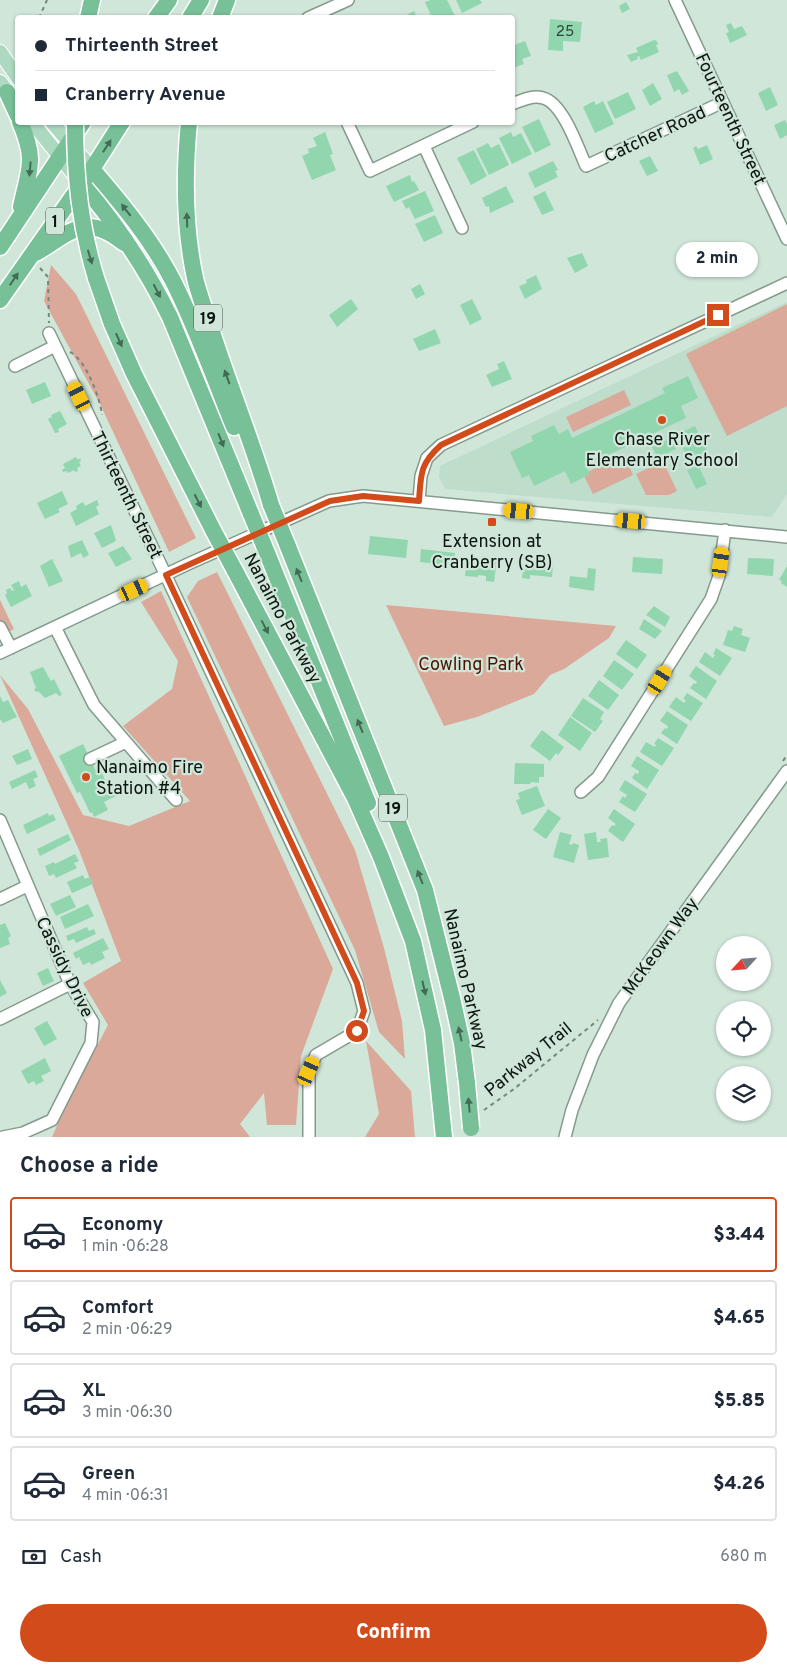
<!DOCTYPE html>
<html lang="en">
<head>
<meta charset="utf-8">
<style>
  :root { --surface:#fff; --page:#f2f2f3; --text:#1f2937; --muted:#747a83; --line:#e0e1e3; --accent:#d24b1a }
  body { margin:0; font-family:Overpass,sans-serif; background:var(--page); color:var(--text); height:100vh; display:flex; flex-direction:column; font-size:19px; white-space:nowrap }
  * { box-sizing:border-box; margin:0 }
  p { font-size:16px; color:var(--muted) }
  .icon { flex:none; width:28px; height:28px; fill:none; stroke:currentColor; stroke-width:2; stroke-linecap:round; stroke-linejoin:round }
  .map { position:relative; height:1137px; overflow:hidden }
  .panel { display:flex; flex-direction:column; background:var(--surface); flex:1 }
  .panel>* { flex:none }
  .banner { position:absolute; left:15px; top:15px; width:500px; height:110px; border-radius:5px; box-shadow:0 1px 4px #0004; display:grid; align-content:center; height:110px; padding:0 20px; background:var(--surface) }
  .needle { width:32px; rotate:244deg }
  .buttons { position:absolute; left:716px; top:936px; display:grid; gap:10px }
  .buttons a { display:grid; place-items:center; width:55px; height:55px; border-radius:50%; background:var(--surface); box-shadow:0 1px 4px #0004; font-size:25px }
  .end { position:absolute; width:22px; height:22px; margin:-11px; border:6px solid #d24b1a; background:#fff; box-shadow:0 0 0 2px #fff }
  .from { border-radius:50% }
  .bubble { position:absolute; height:35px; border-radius:18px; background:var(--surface); box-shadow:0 1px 4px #0004; font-size:16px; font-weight:800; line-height:35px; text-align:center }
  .car { position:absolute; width:15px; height:30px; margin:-15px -8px; border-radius:6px; box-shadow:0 0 4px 1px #0007; background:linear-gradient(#f5c518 24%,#345 0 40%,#f5c518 0 76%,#345 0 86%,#f5c518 0) }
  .banner b { display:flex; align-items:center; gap:18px; height:48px; font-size:19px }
  .banner b+b { border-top:1px solid var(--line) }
  .banner i { width:12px; height:12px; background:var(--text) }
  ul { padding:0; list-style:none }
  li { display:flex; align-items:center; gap:15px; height:75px; margin:0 10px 8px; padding:0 10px; border:2px solid var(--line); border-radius:5px }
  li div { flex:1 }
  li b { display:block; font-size:19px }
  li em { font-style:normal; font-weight:800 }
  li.selected { border-color:var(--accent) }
  li>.icon { width:45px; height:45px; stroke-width:1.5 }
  h2 { padding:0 20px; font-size:22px; line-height:60px }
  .pay { display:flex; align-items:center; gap:12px; height:55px; padding:0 20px; font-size:19px }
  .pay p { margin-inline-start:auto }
  .button { display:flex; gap:10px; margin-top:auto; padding:10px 20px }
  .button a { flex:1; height:58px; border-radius:30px; background:var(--accent); color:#fff; font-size:20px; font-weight:800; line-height:58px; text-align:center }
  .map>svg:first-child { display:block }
  .built { fill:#beddcb }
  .green { fill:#daa99a }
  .building { fill:#92d6b0 }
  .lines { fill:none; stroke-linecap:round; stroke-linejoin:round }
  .minor-casing { stroke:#849a8d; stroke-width:14 }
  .major-casing { stroke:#fff; stroke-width:16 }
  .highway-casing { stroke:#fff; stroke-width:19 }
  .path { stroke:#76877d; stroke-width:2; stroke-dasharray:4 4; stroke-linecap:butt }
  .minor { stroke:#fff; stroke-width:11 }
  .major { stroke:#add9c1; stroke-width:14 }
  .highway { stroke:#77c098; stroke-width:16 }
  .highway-bridge-casing { stroke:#fff; stroke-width:19; stroke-linecap:butt }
  .highway-bridge { stroke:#77c098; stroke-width:16 }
  .oneway { fill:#426a54 }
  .route { stroke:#d24b1a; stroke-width:6 }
  .poi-dot { fill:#d24b1a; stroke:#cfe6d8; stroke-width:2 }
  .labels { text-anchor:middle; stroke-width:4.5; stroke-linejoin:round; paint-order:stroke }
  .number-label { font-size:15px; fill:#2e4538 }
  .shield { fill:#cfe6d8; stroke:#47544c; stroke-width:1 }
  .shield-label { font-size:16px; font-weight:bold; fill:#0d1510 }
  .street-label { font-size:18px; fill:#0d1510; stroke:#cfe6d8 }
  .poi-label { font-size:18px; fill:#0d1510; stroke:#cfe6d8 }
  .park-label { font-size:18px; fill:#4d1100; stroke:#cfe6d8 }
</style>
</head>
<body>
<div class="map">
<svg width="787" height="1137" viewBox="0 0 787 1137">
  <rect width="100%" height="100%" fill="#cfe6d8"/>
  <path class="built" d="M787 302V494L772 517 445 489 439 477 440 466Z"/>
  <path class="green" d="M51 265 76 294 196 538 169 552 101 406 44 301Z
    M787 304V406L727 436 686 354Z
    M624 390 631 405 573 432 566 417Z
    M624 455 633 475 593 494 583 474Z
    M663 461 677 491 669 495H646L636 474Z
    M217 572 355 850 384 948 402 1021 405 1059 379 1032 355 950 187 597 198 581Z
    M161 591 333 969 301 1056 296 1125H267L264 1093 240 1124 250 1137H52L68 1101 108 1025 83 983 121 961 79 850 0 675 28 709 83 815 129 826 190 801 123 726 172 689 178 661 141 602Z
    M0 600 14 629 0 636Z
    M386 605 616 626 609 638 564 669 550 675 534 694 477 717 444 726Z
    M366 1041 411 1091 415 1137H365L379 1114Z"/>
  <path class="building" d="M431 0H447L456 18H432L425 2Z
    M456 0H480L482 3 462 13Z
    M626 2 630 9 622 13 619 6Z
    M414 11 417 18H401Z
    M550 19 582 22 580 42 563 41V51L548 50Z
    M731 23 734 29 742 26 747 35 730 43 726 33 729 32 726 25Z
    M654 40 657 41 658 45H656L659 52 641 60 639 56 637 57 638 59 631 62 627 55 638 52 636 48Z
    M525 41 531 56 522 59 524 64 513 68 512 46Z
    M677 71 689 91 682 95 679 89 674 92 667 75Z
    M653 83 662 99 650 106 642 90Z
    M770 87 778 105 766 111 758 93Z
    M628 92 636 109 615 119 607 102Z
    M594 101 596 105 603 101 614 124 595 133 583 107Z
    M539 119 551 145 535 153 522 127Z
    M785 120 787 124V135L780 139 774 125Z
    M325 132 333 154 330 155 336 170 312 180 302 156 309 153 308 149 317 146 313 138Z
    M511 132 513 137 521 133 532 154 512 164 499 138Z
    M488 143 491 148 499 144 509 165 489 175 476 149Z
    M707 145 713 159 700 165 693 148 696 146 698 149Z
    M474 150 487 176 471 185 457 158Z
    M650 156 658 171 647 176 639 161Z
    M553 161 558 170 555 171 558 177 535 188 528 173Z
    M410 175 412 182 414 181 419 190 394 202 386 186Z
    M506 186 514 202 490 213 489 206 486 207 482 198Z
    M425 191 434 211 415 219 409 207 406 209 402 201Z
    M545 191 554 210 542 215 533 197Z
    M435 215 443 233 424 242 415 224Z
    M582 253 588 266 575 273 567 258Z
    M536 275 542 289 525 299 519 286 527 283 526 280Z
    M420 284 425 294 416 299 411 289Z
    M351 299 358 309 337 327 329 315Z
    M472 299 482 319 470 325 460 305Z
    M435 329 441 343 419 351 413 339Z
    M504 361 512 379 492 387 486 375 499 369 497 364Z
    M688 376 698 398 681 406 686 418 598 460 596 456 584 462 590 474 571 484 565 471 534 486 529 475 522 478 510 452 533 441 531 436 554 425 559 434 568 429 572 438 665 393 662 388Z
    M45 382 51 396 32 404 26 390Z
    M60 411 67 424 58 429 59 432 55 433 48 419 52 417 51 415Z
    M695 426 700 437 682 446 677 434Z
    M671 438 676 449 658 458 652 447Z
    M702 439 707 451 689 460 683 448Z
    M76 457 78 460 80 458 81 461 79 462 81 466 77 468 78 471 75 472 74 470 68 473 67 471 63 472 62 470 65 468 63 464Z
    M698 465 707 484 696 489 687 470Z
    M62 491 68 504 58 509 60 512 45 519 37 503Z
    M97 500 99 505 96 507 99 514 76 526 70 513 77 509 76 506 83 502 85 506Z
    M111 525 116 541 102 548 94 533Z
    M370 536 408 540 406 558 368 554Z
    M82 540 89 555 83 558 81 553 71 558 68 546Z
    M123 546 132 559 116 567 108 553Z
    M421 549 455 553 454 566 420 562Z
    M633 557 663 559 662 574 632 572Z
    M467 558 497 559 494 582 486 581V576L478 575V577L465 576Z
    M748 558 774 559 773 576 747 574Z
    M52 559 63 581 49 587 40 566Z
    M524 563 553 566 552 577 530 575V579L522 578Z
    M787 566V587L781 583 782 581 779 580Z
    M588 568 596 569 594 591 569 587 570 576 587 578Z
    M19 581 21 587 26 584 32 596 11 607 5 595 7 593 6 590 10 588 12 591 14 590 11 585Z
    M654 606 670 617 665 627 646 615Z
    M644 619 662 631 655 639 639 629Z
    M734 626 743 629 741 635 750 638 745 652 723 645 728 630 732 631Z
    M626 640 647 655 637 669 616 654Z
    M716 648 732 658 720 676 699 662 705 652 713 658 715 655 713 654Z
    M614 660 634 674 622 690 603 676Z
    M696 666 717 681 706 699 690 688 694 683 696 684 697 682 689 676Z
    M43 667 51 681 54 679 62 695 59 696 56 693 45 698 38 691 36 692 34 689 36 688 30 672Z
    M599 680 619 695 608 710 588 696Z
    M687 693 703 703 691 721 669 707 676 697 684 703 686 700 683 699Z
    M0 696 3 702 8 700 17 717 3 723 0 719Z
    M583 698 604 712 600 719 603 721 595 732 571 716Z
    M667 711 688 725 677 744 661 733 665 728 667 729 668 726 660 721Z
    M570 717 592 733 580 751 558 735Z
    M542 730 564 747 558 755 556 753 550 761 530 746Z
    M658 738 674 748 662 766 640 752 646 742 655 747 656 745 654 744Z
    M83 744 96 771 100 769 108 786 115 783 120 794 104 802 108 810 94 817 92 812 90 813 80 792 77 793 59 756Z
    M28 749 32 759 17 765 12 756Z
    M637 756 659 770 647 789 632 778 635 773 638 774 639 771 631 766Z
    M515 763 544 764V777H539V783L531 782 530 784H514Z
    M35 770 38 777 33 779 36 786 29 789 26 782 12 789 9 782Z
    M625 780 647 794 635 812 619 802 623 796 625 798 627 795 619 790Z
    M537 786 545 806 522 815 516 800 520 799 518 793Z
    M548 809 561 818 546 839 533 830Z
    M614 809 635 824 623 842 608 831 612 825 614 826 616 824 608 818Z
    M48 813 49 816 53 814 56 820 27 834 23 825Z
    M560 832 572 835 569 844 572 845 573 843 579 845 574 863 553 857Z
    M596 832 597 842H601L600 839 607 838 609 857 588 860 584 834Z
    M68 834 71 840 40 856 37 849Z
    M75 854 79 861 74 863 77 868 56 878 54 874 49 876 45 866 54 862 55 864Z
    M83 875 85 879 90 877 93 884 72 893 67 882Z
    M70 895 76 907 56 916 50 904Z
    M88 904 94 916 65 929 60 917Z
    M5 923 11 936 8 938 10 944 0 948V925Z
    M87 927 89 931 94 929 96 934 76 943 74 939 68 941 66 936Z
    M103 938 109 949 102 952 105 958 91 965 90 962 83 965 79 957 76 959 73 953Z
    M48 968 54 981 43 986 37 973Z
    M0 980 7 993 0 997Z
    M47 1021 57 1039 44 1046 34 1028Z
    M45 1058 51 1071 41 1076 44 1081 36 1085 34 1081 28 1084 21 1071Z"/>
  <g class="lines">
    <g class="minor-casing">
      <path id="minor" d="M675 0 787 239
        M308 18 348 0
        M512 104C522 100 533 95 543 98 563 103 578 148 586 166L723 102
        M347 122 370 171 473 122
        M424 146 462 228
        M49 333 160 563 357 983 364 1011 357 1031 316 1055 309 1071V1137
        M15 366 55 346
        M419 501 421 476 427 458 441 445 787 283
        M0 627 11 648
        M55 627 94 705 176 800
        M0 653 188 564 329 501 363 496 787 537
        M90 759 126 742
        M581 792 598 777 711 599 719 576 725 530
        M0 820 70 984 93 1022 91 1043 52 1120 23 1133 3 1137
        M0 899 27 886
        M0 1019 70 984
        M565 1137 572 1110 593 1055 619 1003 787 771"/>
    </g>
    <g class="major-casing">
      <path id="major" d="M0 52 18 78
        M0 82 14 101
        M32 122 80 182
        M52 122 92 169"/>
    </g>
    <g class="highway-casing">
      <path id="highway" d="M88 18 92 0
        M156 18 169 0
        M190 18 201 0
        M220 18 227 0
        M7 92 18 116
        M20 122C37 161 29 169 21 207
        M189 122C184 174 184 227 195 278 199 295 206 312 211 329 230 388 254 446 271 505
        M92 169C122 204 152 240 173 281 197 328 214 378 234 427
        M82 184C117 225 146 268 170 317L251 514
        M0 247 83 122
        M36 253C71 232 85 212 124 243
        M96 278 112 324 134 374 214 532
        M0 300 92 169 122 122
        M287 544 425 890 452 998 462 1043 467 1083
        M267 553 368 803
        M234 569 355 798 381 857 413 941 433 1030 444 1137"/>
    </g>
    <path class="path" d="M39 18 47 0
      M40 268 48 277 49 323
      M70 352C86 360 100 398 102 415
      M783 761 787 755
      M484 1110 514 1089 598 1020"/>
    <use href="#minor" class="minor"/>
    <use href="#major" class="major"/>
    <use href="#highway" class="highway"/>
    <g class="highway-bridge-casing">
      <path id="highway-bridge" d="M75 122C75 177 80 225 96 278
        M271 505 287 544
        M251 514 267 553
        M214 532 234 569
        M467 1083 471 1128"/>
    </g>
    <use href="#highway-bridge" class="highway-bridge"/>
  </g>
  <defs><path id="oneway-solid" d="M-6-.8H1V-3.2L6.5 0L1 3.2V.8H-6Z" transform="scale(1.25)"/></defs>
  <g class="oneway">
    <use href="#oneway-solid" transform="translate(107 146) rotate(-57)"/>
    <use href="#oneway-solid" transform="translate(30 169) rotate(95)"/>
    <use href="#oneway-solid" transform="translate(126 210) rotate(-128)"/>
    <use href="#oneway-solid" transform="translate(187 220) rotate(-92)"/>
    <use href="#oneway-solid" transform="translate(90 257) rotate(73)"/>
    <use href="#oneway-solid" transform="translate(14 279) rotate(-56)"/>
    <use href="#oneway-solid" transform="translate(157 291) rotate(63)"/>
    <use href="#oneway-solid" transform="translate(119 340) rotate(66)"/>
    <use href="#oneway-solid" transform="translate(227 377) rotate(-110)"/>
    <use href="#oneway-solid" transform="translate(221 440) rotate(68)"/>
    <use href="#oneway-solid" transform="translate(198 501) rotate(63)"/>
    <use href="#oneway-solid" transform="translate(299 575) rotate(-112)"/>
    <use href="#oneway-solid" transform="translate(265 627) rotate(62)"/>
    <use href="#oneway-solid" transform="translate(360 726) rotate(-112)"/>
    <use href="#oneway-solid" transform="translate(420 877) rotate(-111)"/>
    <use href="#oneway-solid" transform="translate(424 988) rotate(77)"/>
    <use href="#oneway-solid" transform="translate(460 1034) rotate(-102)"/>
    <use href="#oneway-solid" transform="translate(469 1105) rotate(-95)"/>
  </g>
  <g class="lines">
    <path class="route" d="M357 1031 364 1011 357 983 166 575 330 501 363 496 419 501C421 473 420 464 441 445L718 315"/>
  </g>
  <g class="poi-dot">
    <circle cx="662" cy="420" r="5"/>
    <rect x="487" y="517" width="10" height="10" rx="2.5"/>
    <circle cx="86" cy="777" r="5"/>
  </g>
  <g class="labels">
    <g class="number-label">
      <text x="565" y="36">25</text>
    </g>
    <g class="shield">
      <rect x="46" y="207.5" width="18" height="27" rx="4"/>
      <rect x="194" y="304.5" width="28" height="27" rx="4"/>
      <rect x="379" y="794.5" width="28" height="27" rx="4"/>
    </g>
    <g class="shield-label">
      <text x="55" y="227">1</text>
      <text x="208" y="324">19</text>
      <text x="393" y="814">19</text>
    </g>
    <g class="street-label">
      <text transform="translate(731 119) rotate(65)" y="6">Fourteenth Street</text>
      <text transform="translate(655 134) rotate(-25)" y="6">Catcher Road</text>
      <text transform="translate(127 495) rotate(64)" y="6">Thirteenth Street</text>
      <text transform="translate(283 618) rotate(62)" y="6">Nanaimo Parkway</text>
      <text transform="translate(660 946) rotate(-54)" y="6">McKeown Way</text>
      <text transform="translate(65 967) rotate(64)" y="6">Cassidy Drive</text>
      <text transform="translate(466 979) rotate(77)" y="6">Nanaimo Parkway</text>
      <text transform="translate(528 1059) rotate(-39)" y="6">Parkway Trail</text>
    </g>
    <g class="poi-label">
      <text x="662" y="445">Chase River<tspan x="662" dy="21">Elementary School</tspan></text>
      <text x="492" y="547">Extension at<tspan x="492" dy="21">Cranberry (SB)</tspan></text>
      <text x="96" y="773" text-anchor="start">Nanaimo Fire<tspan x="96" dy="21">Station #4</tspan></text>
    </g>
    <g class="park-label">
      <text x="471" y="670">Cowling Park</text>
    </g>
  </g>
</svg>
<div class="buttons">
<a><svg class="needle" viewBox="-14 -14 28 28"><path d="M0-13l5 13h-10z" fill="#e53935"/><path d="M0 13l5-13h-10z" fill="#747a83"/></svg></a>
<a><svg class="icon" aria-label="locate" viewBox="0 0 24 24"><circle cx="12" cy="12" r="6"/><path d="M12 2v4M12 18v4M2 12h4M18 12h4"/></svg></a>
<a><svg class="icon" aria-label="layers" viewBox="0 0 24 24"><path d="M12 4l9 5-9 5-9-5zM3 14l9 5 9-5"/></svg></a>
</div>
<i class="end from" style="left:357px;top:1031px"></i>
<i class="end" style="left:718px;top:315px"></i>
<div class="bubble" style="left:676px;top:242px;width:82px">2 min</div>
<i class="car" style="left:79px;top:396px;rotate:334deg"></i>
<i class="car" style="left:519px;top:511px;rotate:275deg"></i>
<i class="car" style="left:631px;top:521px;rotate:275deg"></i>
<i class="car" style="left:721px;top:562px;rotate:8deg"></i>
<i class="car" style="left:134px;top:590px;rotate:65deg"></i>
<i class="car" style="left:660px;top:680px;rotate:32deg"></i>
<i class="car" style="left:309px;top:1071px;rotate:24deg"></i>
<div class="banner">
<b><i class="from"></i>Thirteenth Street</b>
<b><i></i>Cranberry Avenue</b>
</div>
</div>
<section class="panel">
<h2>Choose a ride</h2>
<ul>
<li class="selected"><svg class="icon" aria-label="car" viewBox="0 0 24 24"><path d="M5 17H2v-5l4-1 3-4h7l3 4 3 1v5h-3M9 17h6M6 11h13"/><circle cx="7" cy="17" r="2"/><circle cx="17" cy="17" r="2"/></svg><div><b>Economy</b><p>1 min · 06:28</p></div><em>$3.44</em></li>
<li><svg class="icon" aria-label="car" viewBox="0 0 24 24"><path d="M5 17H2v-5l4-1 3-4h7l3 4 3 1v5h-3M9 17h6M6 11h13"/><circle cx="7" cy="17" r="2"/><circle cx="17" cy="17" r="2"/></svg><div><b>Comfort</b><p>2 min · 06:29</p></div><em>$4.65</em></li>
<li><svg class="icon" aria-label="car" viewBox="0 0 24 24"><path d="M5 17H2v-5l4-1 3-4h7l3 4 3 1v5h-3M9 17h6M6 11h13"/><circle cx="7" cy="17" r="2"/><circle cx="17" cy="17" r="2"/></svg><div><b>XL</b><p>3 min · 06:30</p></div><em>$5.85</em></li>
<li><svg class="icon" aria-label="car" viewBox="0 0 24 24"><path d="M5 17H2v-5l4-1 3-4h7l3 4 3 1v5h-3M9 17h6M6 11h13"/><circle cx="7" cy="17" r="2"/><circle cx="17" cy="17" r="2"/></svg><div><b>Green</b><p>4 min · 06:31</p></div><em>$4.26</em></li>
</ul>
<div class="pay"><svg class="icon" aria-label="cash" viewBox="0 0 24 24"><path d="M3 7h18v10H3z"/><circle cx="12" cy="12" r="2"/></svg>Cash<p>680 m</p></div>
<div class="button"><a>Confirm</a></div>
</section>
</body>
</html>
